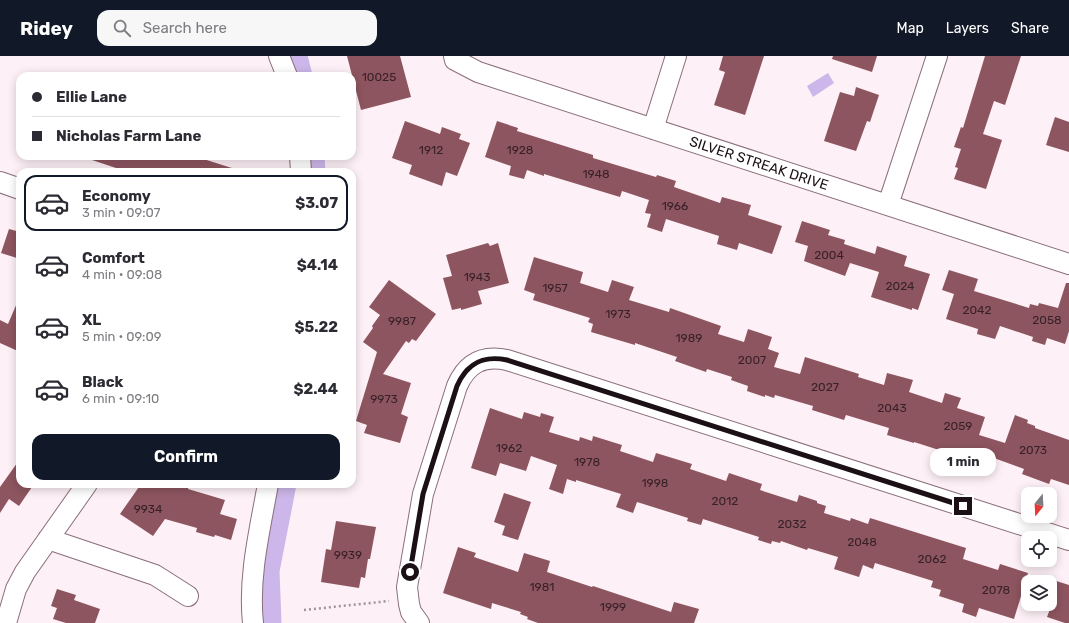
<!DOCTYPE html>
<html lang="en">
<head>
<meta charset="utf-8">
<style>
  :root { --surface:#fff; --page:#f7f7f7; --text:#2b2b33; --muted:#7c7c81; --line:#e1e1e2; --accent:#111827 }
  body { margin:0; font-family:Rubik,sans-serif; background:var(--page); color:var(--text); height:100vh; display:flex; flex-direction:column; font-size:15px; white-space:nowrap }
  * { box-sizing:border-box; margin:0 }
  p { font-size:13px; color:var(--muted) }
  .icon { flex:none; width:22px; height:22px; fill:none; stroke:currentColor; stroke-width:2; stroke-linecap:round; stroke-linejoin:round }
  .map { position:relative; flex:1; overflow:hidden }
  .side { position:absolute; left:16px; top:112px; width:340px; height:320px; display:flex; flex-direction:column; background:var(--surface); border-radius:12px; box-shadow:0 2px 10px #0003 }
  .side>* { flex:none }
  .top-card { position:absolute; left:16px; top:16px; width:340px; height:88px; border-radius:12px; box-shadow:0 2px 10px #0003; display:grid; align-content:center; height:88px; padding:0 16px; background:var(--surface) }
  .needle { width:26px; rotate:198deg }
  .controls { position:absolute; left:1021px; top:431px; display:grid; gap:8px }
  .controls a { display:grid; place-items:center; width:36px; height:36px; border-radius:8px; background:var(--surface); box-shadow:0 2px 10px #0003; font-size:20px }
  .end { position:absolute; width:18px; height:18px; margin:-9px; border:5px solid #1b1015; background:#fff; box-shadow:0 0 0 2px #fff }
  .from { border-radius:50% }
  .bubble { position:absolute; height:28px; border-radius:12px; background:var(--surface); box-shadow:0 2px 10px #0003; font-size:13px; font-weight:700; line-height:28px; text-align:center }
  .top-card b { display:flex; align-items:center; gap:14px; height:38px; font-size:15px }
  .top-card b+b { border-top:1px solid var(--line) }
  .top-card i { width:10px; height:10px; background:var(--text) }
  ul { padding:7px 0 0; list-style:none }
  li { display:flex; align-items:center; gap:12px; height:56px; margin:0 8px 6px; padding:0 8px; border:2px solid transparent; border-radius:12px }
  li div { flex:1 }
  li b { display:block; font-size:15px }
  li em { font-style:normal; font-weight:700 }
  li.on { border-color:var(--accent) }
  li>.icon { width:36px; height:36px; stroke-width:1.5 }
  .action { display:flex; gap:8px; margin-top:auto; padding:8px 16px }
  .action a { flex:1; height:46px; border-radius:12px; background:var(--accent); color:#fff; font-size:16px; font-weight:700; line-height:46px; text-align:center }
  header { display:flex; align-items:center; gap:24px; box-sizing:border-box; height:56px; padding:0 20px; background:var(--accent); color:#fff }
  header strong { font-size:19px }
  nav { display:flex; gap:22px; margin-inline-start:auto; font-size:14px }
  .search { width:280px; height:36px; background:var(--page); display:flex; align-items:center; gap:10px; box-sizing:border-box; padding:0 14px; border-radius:12px; color:var(--muted); font-size:15px }
  .map>svg:first-child { display:block }
  .water { fill:#cdb6e9 }
  .lines { fill:none; stroke-linecap:round; stroke-linejoin:round }
  .canal { stroke:#cdb6e9; stroke-width:19 }
  .building { fill:#8d555f }
  .minor-casing { stroke:#8a6e7c; stroke-width:22 }
  .path { stroke:#9f9399; stroke-width:2.5; stroke-dasharray:2 3; stroke-linecap:butt }
  .minor { stroke:#fff; stroke-width:20 }
  .route { stroke:#1b1015; stroke-width:5 }
  .labels { text-anchor:middle; stroke-width:3; stroke-linejoin:round; paint-order:stroke }
  .number-label { font-size:12px; fill:#382128 }
  .street-label { font-size:14px; fill:#1b1015; stroke:#fff }
</style>
</head>
<body>
<header>
<strong>Ridey</strong>
<div class="search"><svg class="icon" aria-label="search" viewBox="0 0 24 24"><circle cx="10" cy="10" r="6"/><path d="M15 15l6 6"/></svg>Search here</div>
<nav><a>Map</a><a>Layers</a><a>Share</a></nav>
</header>
<div class="map">
<svg width="1069" height="567" viewBox="0 0 1069 567">
  <rect width="100%" height="100%" fill="#fdf0f6"/>
  <path class="water" d="M828 17 834 27 813 41 807 30Z"/>
  <g class="lines">
    <path class="canal" d="M298 0 303 20
      M315 100 316 116
      M272 567 270 515 287 428"/>
  </g>
  <path class="building" d="M347 0H400L411 41 361 54Z
    M723 0H764L745 59 714 49 725 16 719 14Z
    M833 0H877L872 16 832 3Z
    M985 0H1021L1005 49 994 45 983 78 1002 84 986 133 954 123 958 112 955 111 961 93 954 91 961 71 963 72Z
    M856 31 879 39 870 66 867 65 856 95 824 85 840 36 854 40Z
    M1055 61 1069 66V96L1046 89Z
    M405 65 440 78 442 71 461 78 459 83 470 87 457 120 446 116 442 130 409 118 412 109 392 102Z
    M497 65 518 72 517 75 593 99V102L656 121 657 119 676 125 674 131 720 147 722 141 751 149 748 159 782 170 772 198 739 187 737 194 717 188 719 180 666 163 662 176 647 171 651 158 645 157 649 144 622 135 620 141 544 118V120L527 114 524 123 509 119 511 110 485 101Z
    M87 100H194L235 113V116H115L116 112 86 102Z
    M802 165 830 174 828 179 845 184 844 188 875 198 877 190 907 200 904 210 930 218 918 254 912 252V254L871 241 879 216 850 207 845 220 804 205 808 190 795 186Z
    M9 173 20 176V203L1 197Z
    M488 187 490 190 498 187 509 227 478 235 482 248 461 254V252L452 254 443 222 452 220 446 199Z
    M534 201 583 216 580 227 608 236 612 224 634 231 629 244 669 256 670 252 721 270 718 278 744 286 748 273 772 281 768 293 779 297 774 311 800 318 805 301 859 318 858 321 884 329 887 317 913 324 909 336 942 347 945 337 961 342 957 352 985 361 979 379 1005 387 1015 359 1028 364 1027 367 1035 370V372L1069 384V429L1051 423 1049 428 1022 418 1024 413 983 398 980 407 914 386V387L887 379 889 372 846 359 844 364 812 354 813 350 775 339 774 342 765 339V341L747 335 748 330 731 324 732 321 707 313 706 316 675 305 677 301 635 287V289L591 276 593 268 588 266 590 262 533 244 535 238 524 234Z
    M949 214 978 223 974 235 1029 252 1030 248 1038 250 1039 247 1058 252 1066 227H1069V275L1065 288 1047 282 1045 289 1032 285 1033 281 1000 270 995 283 977 278 978 273 946 263 954 238 942 234Z
    M389 224 436 258 416 285 412 283 409 287 406 285 383 318 411 327 401 358 408 361 400 387 364 377 367 369 356 365 377 296 363 286 373 272 372 270 380 259 369 251Z
    M20 240V296L0 287V264L8 268Z
    M490 352 522 363 524 356 540 361 541 357 554 361 549 376 579 385 580 381 592 385 593 380 622 389 620 395 653 406 656 397 692 408 690 413 726 425 729 417 762 428 760 434 797 446 799 439 817 445V447L826 450 824 457 850 465 851 462 868 468 870 462 966 492 963 503 998 514 1000 508 1028 517 1014 563 979 552 976 561 962 556 964 548 939 540 941 534 931 531 933 525 875 507 873 513 863 509 859 521 834 513 838 501 808 492 807 494 781 485 780 487 772 485 771 488 758 484 759 481 703 463 701 469 687 465 688 462 637 446 633 457 616 451 621 438 576 424V426L567 423 563 438 549 433 557 409 531 400 526 415 500 407 496 420 471 412Z
    M20 403V428H34L19 450 9 443 0 457V431Z
    M141 428H189L188 433 225 444 220 458 237 463 231 484 215 479 214 481 196 476 197 472 165 463 153 480 120 458Z
    M504 437 531 446 518 484 502 479 505 470 494 466Z
    M336 465 376 471 370 503H368L365 522 361 521 359 532 321 526 326 493 331 494Z
    M458 491 476 497 474 501 518 516 524 497 550 505 547 516 592 531 593 530 671 556 674 546 699 553 694 567H538L527 563 528 561 520 558 521 556 492 547 491 553 443 537Z
    M1050 523 1069 529V567H1065L1047 561 1050 553Z
    M57 533 76 539 74 544 100 553 95 567H66L53 563 57 552 51 550Z"/>
  <g class="lines">
    <g class="minor-casing">
      <path id="minor" d="M279 0 287 20
        M454 0 455 4 478 16 1069 208
        M653 73 676 0
        M300 100 301 116
        M0 126 20 133
        M888 149 937 0
        M48 483 155 519 188 540
        M6 567 16 533 25 516 87 428
        M253 567C248 521 260 473 268 428
        M419 567 411 556 409 548 407 531 423 438 457 330C467 307 483 299 507 304L1069 484"/>
    </g>
    <path class="path" d="M304 554 389 545"/>
    <use href="#minor" class="minor"/>
  </g>
  <g class="lines">
    <path class="route" d="M410 516 423 438 457 330C467 307 483 299 507 304L963 450"/>
  </g>
  <g class="labels">
    <g class="number-label">
      <text x="379" y="25">10025</text>
      <text x="431" y="98">1912</text>
      <text x="520" y="98">1928</text>
      <text x="596" y="122">1948</text>
      <text x="675" y="154">1966</text>
      <text x="829" y="203">2004</text>
      <text x="477" y="225">1943</text>
      <text x="900" y="234">2024</text>
      <text x="555" y="236">1957</text>
      <text x="977" y="258">2042</text>
      <text x="618" y="262">1973</text>
      <text x="1047" y="268">2058</text>
      <text x="402" y="269">9987</text>
      <text x="689" y="286">1989</text>
      <text x="752" y="308">2007</text>
      <text x="825" y="335">2027</text>
      <text x="384" y="347">9973</text>
      <text x="892" y="356">2043</text>
      <text x="958" y="374">2059</text>
      <text x="509" y="396">1962</text>
      <text x="1033" y="398">2073</text>
      <text x="587" y="410">1978</text>
      <text x="655" y="431">1998</text>
      <text x="725" y="449">2012</text>
      <text x="148" y="457">9934</text>
      <text x="792" y="472">2032</text>
      <text x="862" y="490">2048</text>
      <text x="348" y="503">9939</text>
      <text x="932" y="507">2062</text>
      <text x="542" y="535">1981</text>
      <text x="996" y="538">2078</text>
      <text x="613" y="555">1999</text>
    </g>
    <g class="street-label">
      <text transform="translate(759 107) rotate(18)" y="5">SILVER STREAK DRIVE</text>
    </g>
  </g>
</svg>
<div class="controls">
<a><svg class="needle" viewBox="-14 -14 28 28"><path d="M0-13l5 13h-10z" fill="#e53935"/><path d="M0 13l5-13h-10z" fill="#7c7c81"/></svg></a>
<a><svg class="icon" aria-label="locate" viewBox="0 0 24 24"><circle cx="12" cy="12" r="6"/><path d="M12 2v4M12 18v4M2 12h4M18 12h4"/></svg></a>
<a><svg class="icon" aria-label="layers" viewBox="0 0 24 24"><path d="M12 4l9 5-9 5-9-5zM3 14l9 5 9-5"/></svg></a>
</div>
<i class="end from" style="left:410px;top:516px"></i>
<i class="end" style="left:963px;top:450px"></i>
<div class="bubble" style="left:930px;top:392px;width:66px">1 min</div>
<div class="top-card">
<b><i class="from"></i>Ellie Lane</b>
<b><i></i>Nicholas Farm Lane</b>
</div>
<section class="side">
<ul>
<li class="on"><svg class="icon" aria-label="car" viewBox="0 0 24 24"><path d="M5 17H2v-5l4-1 3-4h7l3 4 3 1v5h-3M9 17h6M6 11h13"/><circle cx="7" cy="17" r="2"/><circle cx="17" cy="17" r="2"/></svg><div><b>Economy</b><p>3 min · 09:07</p></div><em>$3.07</em></li>
<li><svg class="icon" aria-label="car" viewBox="0 0 24 24"><path d="M5 17H2v-5l4-1 3-4h7l3 4 3 1v5h-3M9 17h6M6 11h13"/><circle cx="7" cy="17" r="2"/><circle cx="17" cy="17" r="2"/></svg><div><b>Comfort</b><p>4 min · 09:08</p></div><em>$4.14</em></li>
<li><svg class="icon" aria-label="car" viewBox="0 0 24 24"><path d="M5 17H2v-5l4-1 3-4h7l3 4 3 1v5h-3M9 17h6M6 11h13"/><circle cx="7" cy="17" r="2"/><circle cx="17" cy="17" r="2"/></svg><div><b>XL</b><p>5 min · 09:09</p></div><em>$5.22</em></li>
<li><svg class="icon" aria-label="car" viewBox="0 0 24 24"><path d="M5 17H2v-5l4-1 3-4h7l3 4 3 1v5h-3M9 17h6M6 11h13"/><circle cx="7" cy="17" r="2"/><circle cx="17" cy="17" r="2"/></svg><div><b>Black</b><p>6 min · 09:10</p></div><em>$2.44</em></li>
</ul>
<div class="action"><a>Confirm</a></div>
</section>
</div>
</body>
</html>
